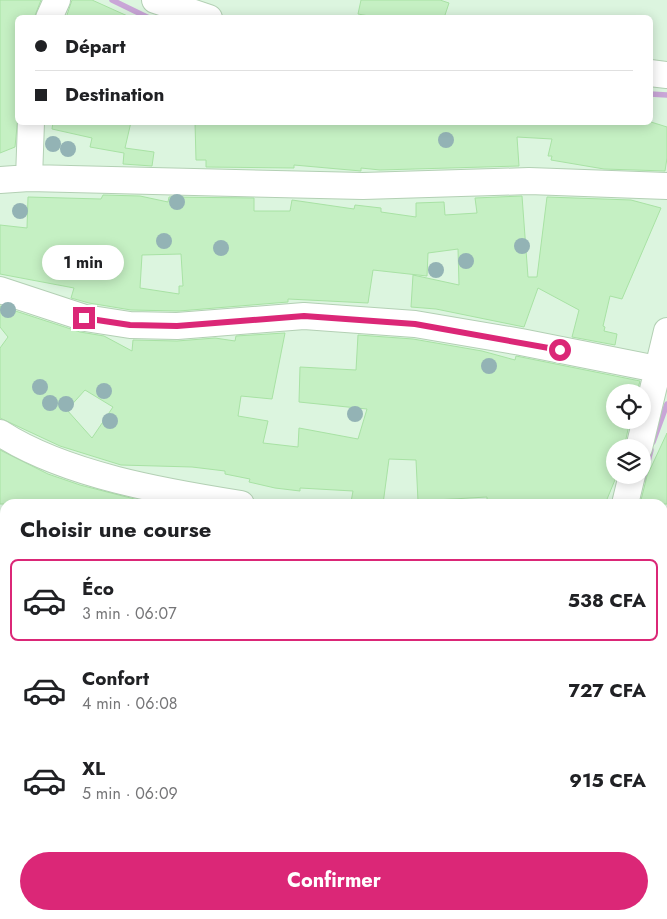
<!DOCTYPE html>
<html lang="fr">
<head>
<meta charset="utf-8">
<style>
  :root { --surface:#fff; --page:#f2f2f2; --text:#202124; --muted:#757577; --line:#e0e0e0; --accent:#db2777 }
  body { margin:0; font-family:Jost,sans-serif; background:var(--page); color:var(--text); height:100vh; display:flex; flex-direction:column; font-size:19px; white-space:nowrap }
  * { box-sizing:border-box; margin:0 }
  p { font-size:16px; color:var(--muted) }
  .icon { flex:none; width:28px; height:28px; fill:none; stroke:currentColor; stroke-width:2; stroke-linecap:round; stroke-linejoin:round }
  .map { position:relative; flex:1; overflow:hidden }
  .details { position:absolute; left:0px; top:499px; width:668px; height:421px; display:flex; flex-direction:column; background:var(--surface); border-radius:15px 15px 0 0; box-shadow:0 2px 12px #0003 }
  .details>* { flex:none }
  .top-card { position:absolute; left:15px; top:15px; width:638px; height:110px; border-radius:8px; box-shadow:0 2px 12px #0003; display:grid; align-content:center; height:110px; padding:0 20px; background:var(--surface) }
  .fabs { position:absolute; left:606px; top:384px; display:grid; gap:10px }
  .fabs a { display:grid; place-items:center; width:45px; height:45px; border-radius:50%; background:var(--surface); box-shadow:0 2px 12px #0003; font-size:25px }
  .end { position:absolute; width:22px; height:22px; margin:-11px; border:6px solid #db2777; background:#fff; box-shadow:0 0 0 2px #fff }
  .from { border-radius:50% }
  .bubble { position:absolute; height:35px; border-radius:18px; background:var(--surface); box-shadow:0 2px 12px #0003; font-size:16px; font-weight:700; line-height:35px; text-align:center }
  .top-card b { display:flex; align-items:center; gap:18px; height:48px; font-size:19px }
  .top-card b+b { border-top:1px solid var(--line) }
  .top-card i { width:12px; height:12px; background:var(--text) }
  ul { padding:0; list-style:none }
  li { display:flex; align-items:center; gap:15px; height:82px; margin:0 10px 8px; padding:0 10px; border:2px solid transparent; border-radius:8px }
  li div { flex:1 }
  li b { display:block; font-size:19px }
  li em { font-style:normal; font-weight:700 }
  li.current { border-color:var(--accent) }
  li>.icon { width:45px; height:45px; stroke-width:1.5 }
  h2 { padding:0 20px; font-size:22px; line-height:60px }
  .action { display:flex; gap:10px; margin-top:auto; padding:10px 20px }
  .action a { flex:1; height:58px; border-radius:30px; background:var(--accent); color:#fff; font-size:20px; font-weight:700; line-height:58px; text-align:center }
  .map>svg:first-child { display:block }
  .residential { fill:#dcf5df; fill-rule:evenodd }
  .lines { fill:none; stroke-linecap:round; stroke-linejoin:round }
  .stream { stroke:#c9a6d7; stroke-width:5.5 }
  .building { fill:#c5f0c3; stroke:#a8e2a4; fill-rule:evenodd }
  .minor-casing { stroke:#b3d0b4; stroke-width:28 }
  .minor { stroke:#fff; stroke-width:26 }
  .tree { fill:#93b3b5 }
  .route { stroke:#db2777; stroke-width:6 }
</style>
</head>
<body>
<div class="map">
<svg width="667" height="919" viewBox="0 0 667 919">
  <rect width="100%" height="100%" fill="#eafced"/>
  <path class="residential" d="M0 0H667V919H0ZM18 18H650V122H18ZM615 392H642V420H615ZM615 448H642V475H615ZM5 504H662V915H5Z"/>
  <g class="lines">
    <path class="stream" d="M112 0 149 18
      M650 94 667 95
      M653 442 667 404
      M643 480 651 450
      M0 695 5 699
      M430 915 437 919"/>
  </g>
  <path class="building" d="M0 0H41L34 18H18V116L15 147 0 153Z
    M72 0H92L132 18H66Z
    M361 0H440L449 3 444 18H380L358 14Z
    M53 122H131L125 148 154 152 152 166 123 164 124 153 90 147 92 138 52 129Z
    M195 122H651L667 127V158L665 171 604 169 551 160 552 156H548L552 139 517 137 519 166 380 170 361 168V171L294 165V168L206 167V160H196Z
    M103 195 140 196 168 202 169 197 254 198V211H290L292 200 354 209 355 205 381 208V212L416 217V203L444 202 445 215 477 213 475 198 522 196 528 277H537L547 197 631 200 661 208 622 299 610 296 603 326 605 327 604 331 617 334 615 345 572 337 579 310 538 288 524 327 436 309 411 307 413 275 459 285 458 249 428 253 427 276 373 270 368 303 288 299V302L179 311 131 310 89 303 71 298 74 288 0 274V225L27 228 28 197 101 199ZM181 254 183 286H179V294L140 288 142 255Z
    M0 306 80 332 104 336 132 351 133 340 177 341 215 338 235 341 236 336 285 333 272 399 241 396 238 416 268 421 263 443 298 447 299 428 358 439 367 409 299 402 300 367 356 370 358 335 413 339 482 351 515 360 516 356 640 381 637 392H615V420H630L624 448H615L617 475 605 504H487V497L418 501 416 460 389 459 383 504H365L351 502 353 491 300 488V491L275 488 249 482 250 479 225 474V471L192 467 121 465 60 446 0 418V348L8 337 0 327ZM85 390 113 407 92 438 67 410Z
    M667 433V504H640L647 476Z
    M0 450 48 474 80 485 154 504H0Z"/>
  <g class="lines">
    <g class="minor-casing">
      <path id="minor" d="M155 0 209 18
        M49 18 57 0
        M650 73 667 75
        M29 178 31 122
        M0 180 29 178 363 186 529 181 667 186
        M0 290 85 318 130 325 177 326 304 316 415 324 521 342 667 371
        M0 433C65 475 165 492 241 504
        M639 448 667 331
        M625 504 632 475
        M662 547H667
        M0 640H5
        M662 753H667
        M618 915 655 919"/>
    </g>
    <use href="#minor" class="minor"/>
  </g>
  <g class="tree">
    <circle cx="446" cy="140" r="8"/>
    <circle cx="53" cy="144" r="8"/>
    <circle cx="68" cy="149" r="8"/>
    <circle cx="177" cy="202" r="8"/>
    <circle cx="20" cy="211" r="8"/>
    <circle cx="164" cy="241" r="8"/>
    <circle cx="522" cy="246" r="8"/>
    <circle cx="221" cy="248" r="8"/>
    <circle cx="466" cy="261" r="8"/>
    <circle cx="436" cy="270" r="8"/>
    <circle cx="8" cy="310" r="8"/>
    <circle cx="489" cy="366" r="8"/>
    <circle cx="40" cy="387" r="8"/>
    <circle cx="104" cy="391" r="8"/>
    <circle cx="50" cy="403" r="8"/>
    <circle cx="66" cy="404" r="8"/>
    <circle cx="355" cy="414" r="8"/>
    <circle cx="110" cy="421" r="8"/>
  </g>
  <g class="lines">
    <path class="route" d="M84 318 130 325 177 326 304 316 415 324 560 350"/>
  </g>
</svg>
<div class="fabs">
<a><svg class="icon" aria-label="locate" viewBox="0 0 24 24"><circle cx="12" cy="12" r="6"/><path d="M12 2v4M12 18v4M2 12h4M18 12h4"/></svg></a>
<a><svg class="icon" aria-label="layers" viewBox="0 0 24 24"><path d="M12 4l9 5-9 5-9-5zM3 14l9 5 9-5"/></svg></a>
</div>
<i class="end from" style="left:560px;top:350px"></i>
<i class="end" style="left:84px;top:318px"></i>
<div class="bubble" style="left:42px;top:245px;width:82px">1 min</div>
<div class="top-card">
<b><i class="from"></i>Départ</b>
<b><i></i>Destination</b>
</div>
<section class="details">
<h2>Choisir une course</h2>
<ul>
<li class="current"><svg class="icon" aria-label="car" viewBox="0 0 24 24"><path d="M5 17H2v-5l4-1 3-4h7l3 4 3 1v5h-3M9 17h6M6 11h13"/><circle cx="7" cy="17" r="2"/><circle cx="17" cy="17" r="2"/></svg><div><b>Éco</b><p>3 min · 06:07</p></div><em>538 CFA</em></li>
<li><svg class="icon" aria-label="car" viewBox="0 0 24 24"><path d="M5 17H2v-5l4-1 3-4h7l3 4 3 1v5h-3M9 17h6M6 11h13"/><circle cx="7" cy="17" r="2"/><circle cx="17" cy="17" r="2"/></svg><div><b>Confort</b><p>4 min · 06:08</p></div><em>727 CFA</em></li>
<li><svg class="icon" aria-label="car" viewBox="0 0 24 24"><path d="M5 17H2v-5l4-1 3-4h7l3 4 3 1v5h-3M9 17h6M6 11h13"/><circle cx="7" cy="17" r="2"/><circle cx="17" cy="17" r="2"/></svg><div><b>XL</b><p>5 min · 06:09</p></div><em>915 CFA</em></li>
</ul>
<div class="action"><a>Confirmer</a></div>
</section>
</div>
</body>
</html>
